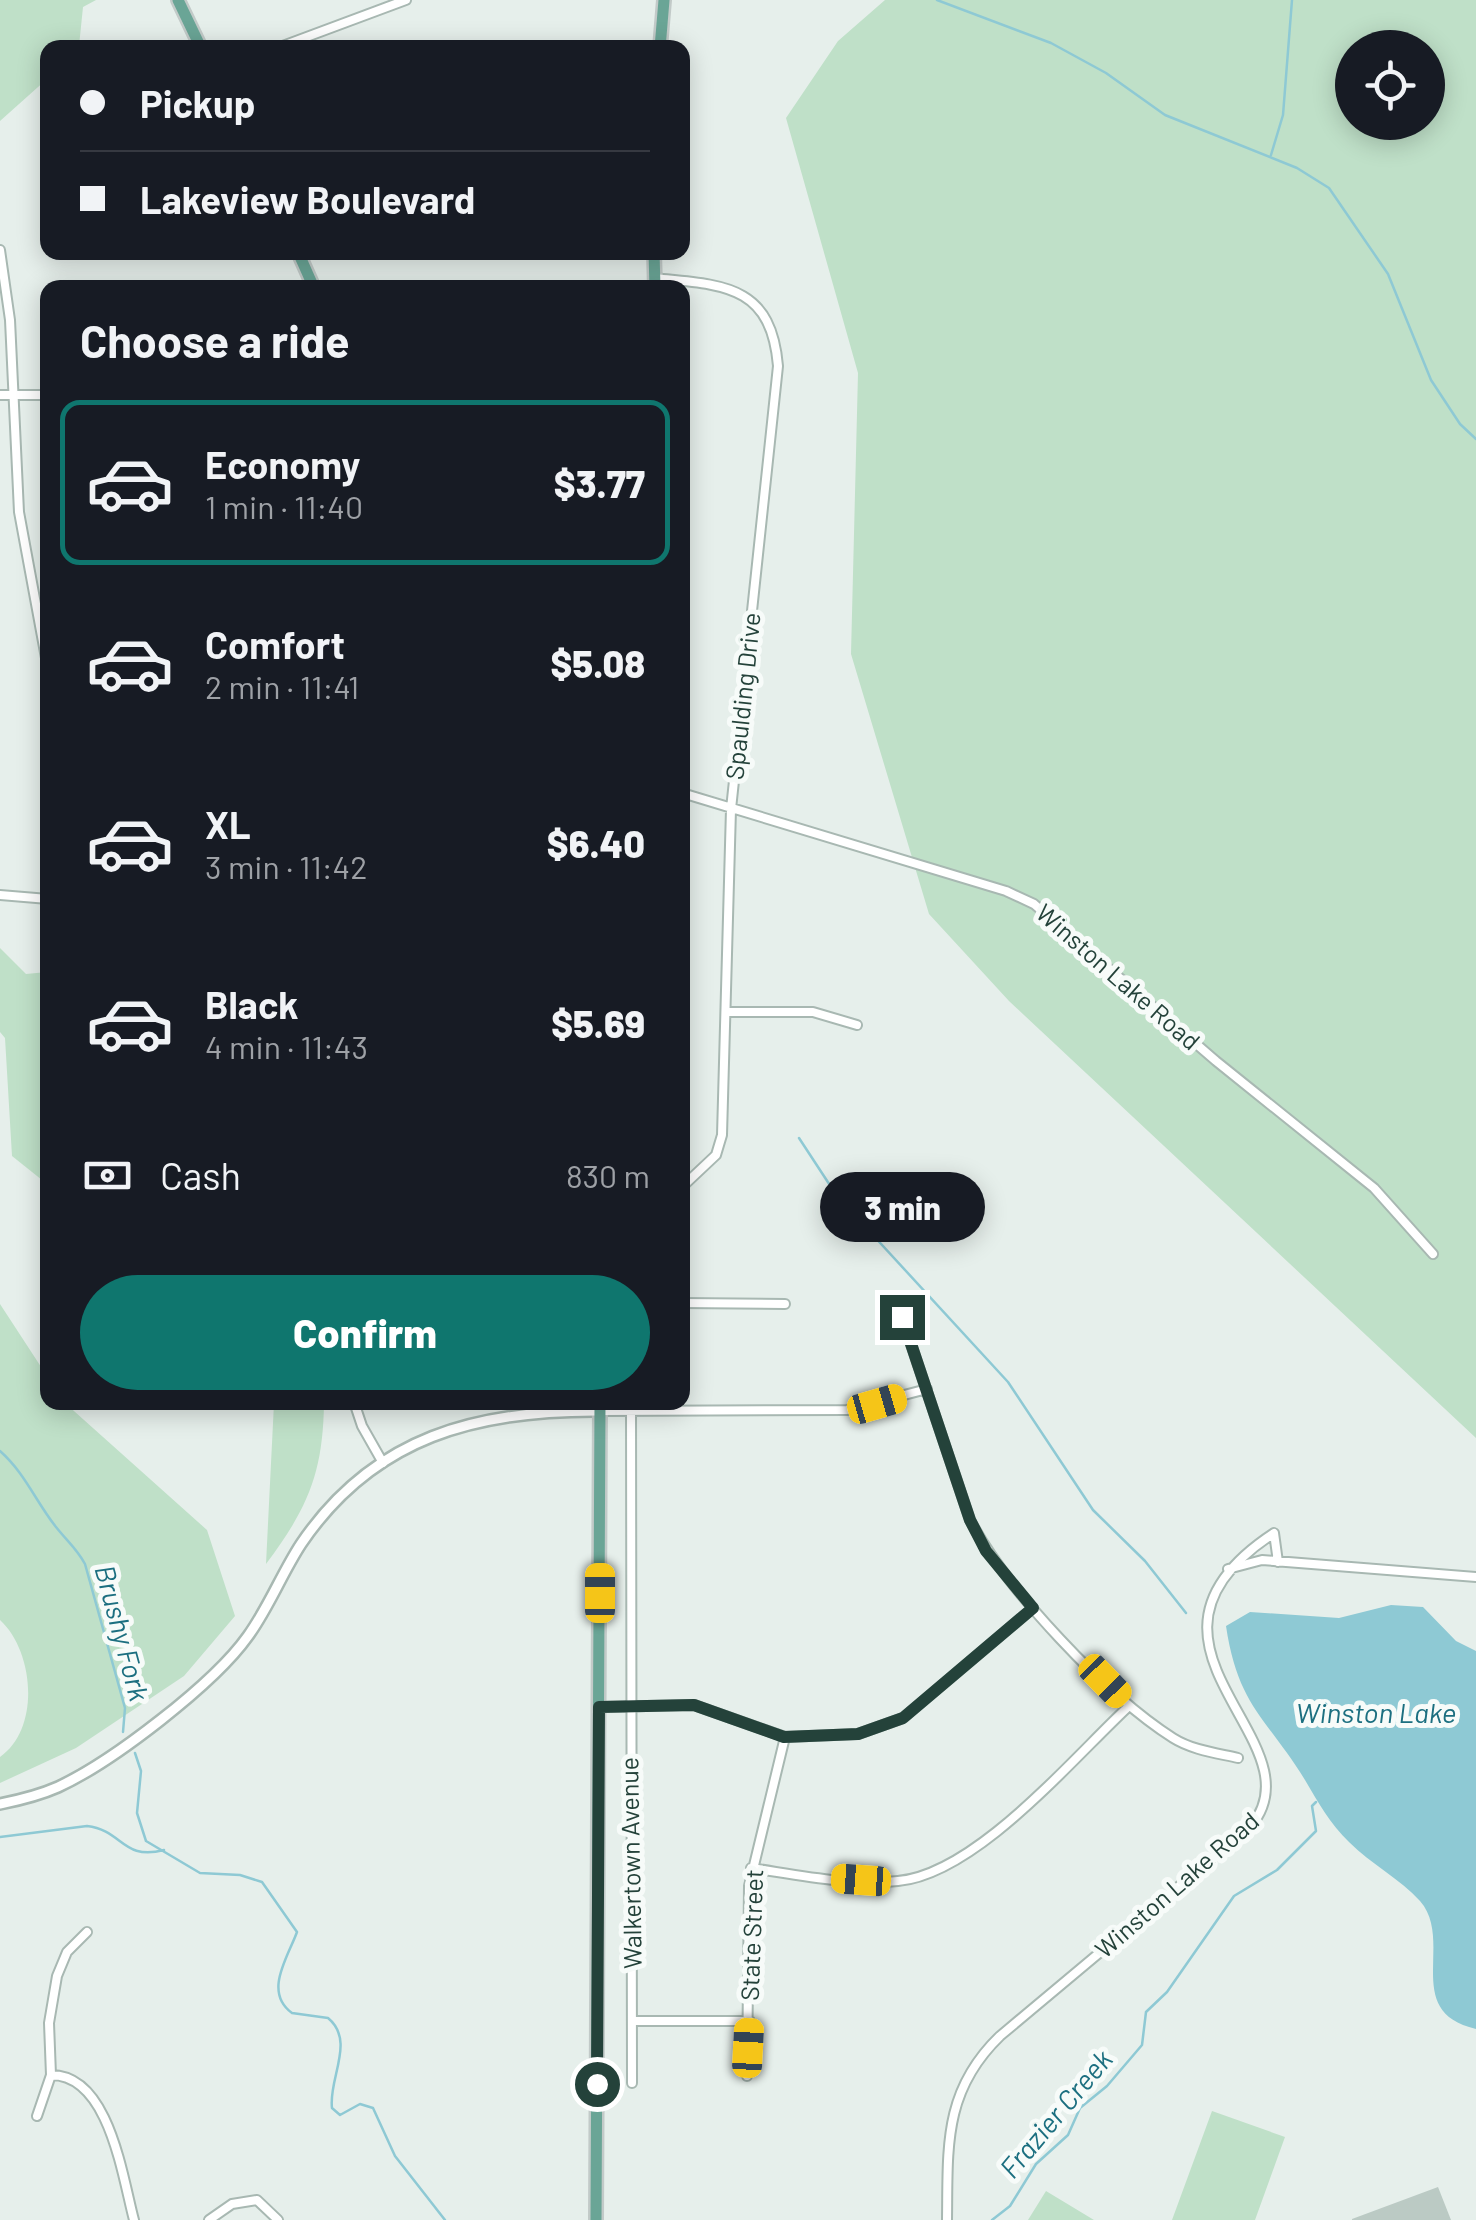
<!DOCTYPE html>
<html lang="en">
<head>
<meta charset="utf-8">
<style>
  :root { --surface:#171b24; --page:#242831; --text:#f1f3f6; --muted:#9ea1a6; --line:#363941; --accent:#0f766e }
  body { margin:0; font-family:Barlow,sans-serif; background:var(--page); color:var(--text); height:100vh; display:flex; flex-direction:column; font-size:38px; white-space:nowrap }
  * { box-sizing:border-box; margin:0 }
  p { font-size:32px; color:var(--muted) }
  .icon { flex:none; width:55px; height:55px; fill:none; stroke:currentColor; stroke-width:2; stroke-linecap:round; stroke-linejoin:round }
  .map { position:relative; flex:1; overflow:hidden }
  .panel { position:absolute; left:40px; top:280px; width:650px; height:1130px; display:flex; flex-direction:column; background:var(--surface); border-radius:20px; box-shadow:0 5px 25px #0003 }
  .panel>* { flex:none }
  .guide { position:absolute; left:40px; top:40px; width:650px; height:220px; border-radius:20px; box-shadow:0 5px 25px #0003; display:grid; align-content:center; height:220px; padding:0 40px; background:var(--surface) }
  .tools { position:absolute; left:1335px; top:30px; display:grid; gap:20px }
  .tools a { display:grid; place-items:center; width:110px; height:110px; border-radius:50%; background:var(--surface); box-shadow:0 5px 25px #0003; font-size:50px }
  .end { position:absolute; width:45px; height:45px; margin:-22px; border:12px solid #24423a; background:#fff; box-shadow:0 0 0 5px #fff }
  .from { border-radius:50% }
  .bubble { position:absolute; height:70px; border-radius:35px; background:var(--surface); box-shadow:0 5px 25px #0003; font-size:32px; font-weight:800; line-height:70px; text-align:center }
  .car { position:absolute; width:30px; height:60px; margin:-30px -15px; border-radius:12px; box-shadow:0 0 8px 2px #0007; background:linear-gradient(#f5c518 24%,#345 0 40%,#f5c518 0 76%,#345 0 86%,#f5c518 0) }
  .guide b { display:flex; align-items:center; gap:35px; height:95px; font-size:38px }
  .guide b+b { border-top:2px solid var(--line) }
  .guide i { width:25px; height:25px; background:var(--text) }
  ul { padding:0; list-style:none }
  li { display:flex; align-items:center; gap:30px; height:165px; margin:0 20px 15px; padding:0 20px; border:5px solid transparent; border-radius:20px }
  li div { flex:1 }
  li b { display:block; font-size:38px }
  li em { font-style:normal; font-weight:800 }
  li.selected { border-color:var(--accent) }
  li>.icon { width:90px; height:90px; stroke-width:1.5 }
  h2 { padding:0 40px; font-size:45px; line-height:120px }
  .pay { display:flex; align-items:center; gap:25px; height:110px; padding:0 40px; font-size:38px }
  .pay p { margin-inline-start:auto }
  .button { display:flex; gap:20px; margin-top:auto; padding:20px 40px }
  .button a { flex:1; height:115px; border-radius:60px; background:var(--accent); color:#fff; font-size:40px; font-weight:800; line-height:115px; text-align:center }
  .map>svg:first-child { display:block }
  .green { fill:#bfe0c8; fill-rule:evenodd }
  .water { fill:#8ec9d4 }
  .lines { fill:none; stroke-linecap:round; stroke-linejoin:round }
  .stream { stroke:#8ec9d4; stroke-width:2.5 }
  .building { fill:#bbcac4 }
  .minor-casing { stroke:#a8b8b2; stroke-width:12 }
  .tertiary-casing { stroke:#a8b8b2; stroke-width:14 }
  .primary-casing { stroke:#c2cac8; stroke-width:16 }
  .minor { stroke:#fff; stroke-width:8 }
  .tertiary { stroke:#fff; stroke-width:9 }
  .primary { stroke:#6aa596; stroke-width:11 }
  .route { stroke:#24423a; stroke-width:12 }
  .labels { text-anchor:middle; stroke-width:10; stroke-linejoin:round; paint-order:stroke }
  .street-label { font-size:25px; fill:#24423a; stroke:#f7fbf9 }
  .water-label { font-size:28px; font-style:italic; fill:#1c6f80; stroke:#f7fbf9 }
</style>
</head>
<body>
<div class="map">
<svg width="1476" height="2220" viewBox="0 0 1476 2220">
  <rect width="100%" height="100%" fill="#e6efeb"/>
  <path class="green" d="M0 0H96L83 7 79 46 48 48 47 79 0 121Z
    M885 0H1476V1438L1009 1001 929 914 851 654 858 373 786 118 838 41ZM1352 48H1428V122H1352Z
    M0 948 26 974 47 972V1184L12 1156 5 1038 0 1032Z
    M0 1304 47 1376 48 1402 65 1403 207 1530 235 1616 184 1676 76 1748 0 1783V1757C41 1728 34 1651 0 1620Z
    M274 1403H324C323 1473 308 1508 266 1564Z
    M1212 2111 1285 2137 1255 2220H1172Z
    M1046 2191 1094 2220H1028Z"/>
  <path class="water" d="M1391 1605 1423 1607 1456 1641 1476 1651V2029C1401 2012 1455 1941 1420 1901 1400 1879 1371 1864 1349 1842 1330 1824 1318 1802 1305 1780 1266 1717 1238 1706 1226 1626L1250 1612 1339 1618Z"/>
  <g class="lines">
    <path class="stream" d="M937 0 1051 43 1106 73 1165 115 1297 168 1329 188 1388 274 1431 380 1460 424 1476 439
      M1271 155 1283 115 1292 0
      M799 1138 837 1196 1008 1382 1093 1510 1145 1561 1186 1613
      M0 1451C25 1473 36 1502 56 1527 67 1541 77 1549 85 1564L125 1708 123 1732
      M135 1753 141 1771 137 1813 146 1841 200 1873 240 1875 262 1882 297 1932C288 1957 263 1992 292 2013L328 2018C356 2041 328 2079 332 2108L340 2115 360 2104 373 2108 395 2156 445 2220
      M0 1837 87 1826C123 1830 122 1861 164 1850
      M992 2220 1010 2206 1036 2164 1068 2135 1080 2108 1107 2086 1142 2045 1146 2012 1167 1992 1234 1896 1277 1870 1316 1831 1312 1806 1316 1802"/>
  </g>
  <path class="building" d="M1438 2187 1451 2220H1352V2219Z"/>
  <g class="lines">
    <g class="minor-casing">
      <path id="minor" d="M277 48 406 0
        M0 250 10 320 19 512 48 669
        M654 278C723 285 771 284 778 366L731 809 722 1135 716 1155 682 1187
        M0 395H48
        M682 793 1006 891 1034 904 1216 1061 1374 1188 1433 1254
        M0 895 48 899
        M726 1012H813L857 1025
        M682 1303 785 1304
        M902 1317 970 1520C1006 1589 1107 1696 1173 1738 1192 1750 1216 1753 1238 1758
        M354 1402 362 1426 383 1463
        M631 1402 632 2083
        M600 1411 847 1410 927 1389
        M1228 1569 1262 1560 1476 1577
        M599 1707 694 1705 785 1737 858 1734 903 1718 1033 1608
        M751 1868C798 1875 850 1886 898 1881 976 1874 1072 1759 1129 1706
        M632 2021H750
        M51 2075C109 2075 122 2175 134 2220
        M747 2076 749 1886 785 1737
        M37 2116 51 2075 49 2023 57 1976 67 1952 87 1932
        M209 2220 232 2204 257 2200 278 2220
        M947 2220C948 2147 943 2091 1000 2036L1251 1826C1323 1740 1103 1645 1274 1533L1278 1562"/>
    </g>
    <g class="tertiary-casing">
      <path id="tertiary" d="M0 1804C20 1800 40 1795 58 1787 112 1762 214 1684 248 1636 269 1607 282 1573 301 1544 374 1436 478 1410 600 1411"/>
    </g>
    <g class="primary-casing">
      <path id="primary" d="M178 0 201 48
        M660 48 664 0
        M298 252 314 288
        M654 252 655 288
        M596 2220 600 1402"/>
    </g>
    <use href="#minor" class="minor"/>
    <use href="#tertiary" class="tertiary"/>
    <use href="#primary" class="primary"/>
  </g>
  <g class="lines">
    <path class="route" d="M597 2084 599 1707 694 1705 784 1737 858 1734 903 1718 1033 1608 986 1551 970 1520 902 1317"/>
  </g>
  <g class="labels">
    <g class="street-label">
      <text transform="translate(743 696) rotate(-84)" y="9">Spaulding Drive</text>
      <text transform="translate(1118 977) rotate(41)" y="9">Winston Lake Road</text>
      <text transform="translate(631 1863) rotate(-91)" y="9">Walkertown Avenue</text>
      <text transform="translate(1177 1885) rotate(-41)" y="9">Winston Lake Road</text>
      <text transform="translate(752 1935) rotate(-88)" y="9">State Street</text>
    </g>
    <g class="water-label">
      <text transform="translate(122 1633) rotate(75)" y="10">Brushy Fork</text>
      <text x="1376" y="1723">Winston Lake</text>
      <text transform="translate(1056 2114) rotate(-50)" y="10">Frazier Creek</text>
    </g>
  </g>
</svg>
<div class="tools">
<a><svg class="icon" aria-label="locate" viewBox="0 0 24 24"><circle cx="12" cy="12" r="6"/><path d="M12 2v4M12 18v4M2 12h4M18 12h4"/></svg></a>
</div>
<i class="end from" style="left:597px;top:2084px"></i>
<i class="end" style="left:902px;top:1317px"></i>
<div class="bubble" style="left:820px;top:1172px;width:165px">3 min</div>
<i class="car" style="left:877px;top:1404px;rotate:74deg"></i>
<i class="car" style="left:600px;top:1593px;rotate:0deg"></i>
<i class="car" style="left:1105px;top:1681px;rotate:136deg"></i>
<i class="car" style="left:861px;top:1880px;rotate:274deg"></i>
<i class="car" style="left:748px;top:2048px;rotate:3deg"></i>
<div class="guide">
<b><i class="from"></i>Pickup</b>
<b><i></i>Lakeview Boulevard</b>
</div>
<section class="panel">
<h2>Choose a ride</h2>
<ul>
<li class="selected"><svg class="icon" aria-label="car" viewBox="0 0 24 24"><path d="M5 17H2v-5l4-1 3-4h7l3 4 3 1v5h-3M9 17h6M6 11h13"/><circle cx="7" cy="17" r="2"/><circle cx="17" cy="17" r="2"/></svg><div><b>Economy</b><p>1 min · 11:40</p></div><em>$3.77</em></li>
<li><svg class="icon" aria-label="car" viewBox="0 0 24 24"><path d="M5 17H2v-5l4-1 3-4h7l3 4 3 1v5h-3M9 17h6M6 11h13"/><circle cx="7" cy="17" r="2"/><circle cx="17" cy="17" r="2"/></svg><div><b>Comfort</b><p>2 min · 11:41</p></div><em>$5.08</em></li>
<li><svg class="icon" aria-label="car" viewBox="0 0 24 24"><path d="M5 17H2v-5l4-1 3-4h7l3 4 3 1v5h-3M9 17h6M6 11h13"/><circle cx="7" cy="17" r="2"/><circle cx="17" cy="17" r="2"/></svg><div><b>XL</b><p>3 min · 11:42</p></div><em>$6.40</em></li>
<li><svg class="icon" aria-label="car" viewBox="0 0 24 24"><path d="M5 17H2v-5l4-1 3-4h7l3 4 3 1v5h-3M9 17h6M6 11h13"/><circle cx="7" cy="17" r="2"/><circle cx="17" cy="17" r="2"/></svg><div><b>Black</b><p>4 min · 11:43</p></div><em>$5.69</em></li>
</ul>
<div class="pay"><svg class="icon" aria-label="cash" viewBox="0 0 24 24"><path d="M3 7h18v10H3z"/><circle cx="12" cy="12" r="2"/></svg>Cash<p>830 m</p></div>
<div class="button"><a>Confirm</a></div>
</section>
</div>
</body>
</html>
